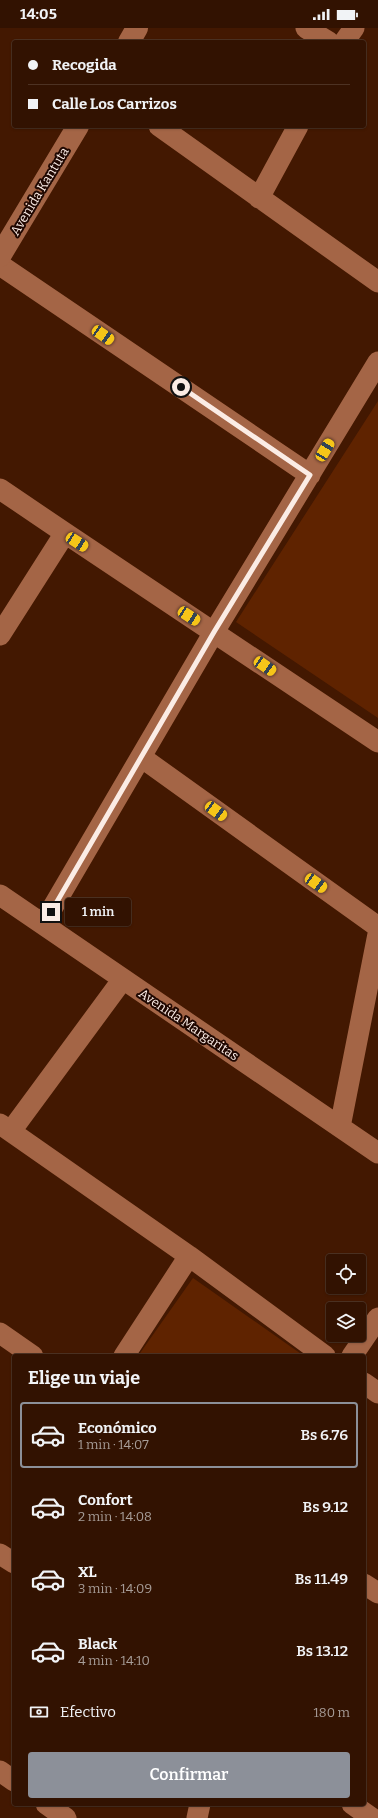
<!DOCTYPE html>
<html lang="es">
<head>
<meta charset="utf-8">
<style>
  :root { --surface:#321201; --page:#3d2010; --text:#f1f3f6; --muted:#a89e99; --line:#4d3223; --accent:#8c9099 }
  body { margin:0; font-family:Bitter,serif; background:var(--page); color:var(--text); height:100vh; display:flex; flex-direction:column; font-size:15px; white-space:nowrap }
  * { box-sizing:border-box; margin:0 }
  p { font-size:13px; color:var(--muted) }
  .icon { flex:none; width:22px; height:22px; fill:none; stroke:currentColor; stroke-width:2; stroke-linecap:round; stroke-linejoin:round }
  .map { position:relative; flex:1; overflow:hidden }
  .details { position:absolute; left:12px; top:1326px; width:354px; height:452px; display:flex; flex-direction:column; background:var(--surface); border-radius:4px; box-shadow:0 1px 3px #0004,0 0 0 1px var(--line) }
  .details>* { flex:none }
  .guide { position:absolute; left:12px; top:12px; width:354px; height:88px; border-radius:4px; box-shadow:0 1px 3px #0004,0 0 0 1px var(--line); display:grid; align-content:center; height:88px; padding:0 16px; background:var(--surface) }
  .controls { position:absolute; left:326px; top:1226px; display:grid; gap:8px }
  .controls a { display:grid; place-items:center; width:40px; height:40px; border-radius:4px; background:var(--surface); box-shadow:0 1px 3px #0004,0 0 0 1px var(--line); font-size:20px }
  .end { position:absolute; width:18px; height:18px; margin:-9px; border:5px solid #fbece5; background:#111; box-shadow:0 0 0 2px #111 }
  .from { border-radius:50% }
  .bubble { position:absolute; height:28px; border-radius:4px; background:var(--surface); box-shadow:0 1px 3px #0004,0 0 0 1px var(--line); font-size:13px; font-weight:600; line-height:28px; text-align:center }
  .car { position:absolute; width:12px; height:24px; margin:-12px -6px; border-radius:5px; box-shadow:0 0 3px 1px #0007; background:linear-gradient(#f5c518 24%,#345 0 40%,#f5c518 0 76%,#345 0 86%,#f5c518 0) }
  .guide b { display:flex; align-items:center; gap:14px; height:38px; font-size:15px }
  .guide b+b { border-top:1px solid var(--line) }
  .guide i { width:10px; height:10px; background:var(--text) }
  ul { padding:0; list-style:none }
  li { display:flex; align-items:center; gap:12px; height:66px; margin:0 8px 6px; padding:0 8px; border:2px solid transparent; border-radius:4px }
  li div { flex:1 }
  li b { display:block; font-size:15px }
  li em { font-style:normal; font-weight:600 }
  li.selected { border-color:var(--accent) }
  li>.icon { width:36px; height:36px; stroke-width:1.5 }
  h2 { padding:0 16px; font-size:18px; line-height:48px }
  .pay { display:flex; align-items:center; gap:10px; height:44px; padding:0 16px; font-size:15px }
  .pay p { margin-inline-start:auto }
  .button { display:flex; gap:8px; margin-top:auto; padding:8px 16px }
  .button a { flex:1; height:46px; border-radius:4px; background:var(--accent); color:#fff; font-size:16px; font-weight:600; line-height:46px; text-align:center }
  .status { display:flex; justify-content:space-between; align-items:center; height:28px; padding:0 20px; background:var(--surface); direction:ltr }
  .status svg { height:11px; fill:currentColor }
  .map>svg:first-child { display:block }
  .green { fill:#5f2300 }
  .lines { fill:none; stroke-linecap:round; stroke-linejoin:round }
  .minor { stroke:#a46546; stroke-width:21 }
  .tertiary { stroke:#a46546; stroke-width:22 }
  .route { stroke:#fbece5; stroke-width:5 }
  .labels { text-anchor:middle; stroke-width:4; stroke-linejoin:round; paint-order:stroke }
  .street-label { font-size:13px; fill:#fbece5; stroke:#1f0700 }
</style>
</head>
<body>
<div class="status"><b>14:05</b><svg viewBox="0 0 49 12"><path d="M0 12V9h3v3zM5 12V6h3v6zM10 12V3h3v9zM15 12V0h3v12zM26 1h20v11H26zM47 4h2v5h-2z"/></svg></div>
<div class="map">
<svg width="378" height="1790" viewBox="0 0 378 1790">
  <rect width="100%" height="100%" fill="#431801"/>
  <path class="green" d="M378 373V690L236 594Z
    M193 1250 304 1328H138Z"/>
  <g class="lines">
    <path class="minor" d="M306 0 329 14
      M344 14 354 0
      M159 98 378 254
      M259 170 298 98
      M0 237 310 447
      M0 461 65 505 378 714
      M0 607 65 505
      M141 729 378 899
      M0 867 378 1125
      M43 896 214 604 378 334
      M0 1096 189 1228 325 1328
      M340 1099 378 906
      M11 1103 123 951
      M0 1305 33 1328
      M124 1328 189 1228
      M352 1328 378 1290
      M364 1355 378 1365
      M0 1526 14 1535
      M364 1556 378 1565
      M0 1743 14 1753
      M46 1776 66 1790
      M352 1776 372 1790
      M197 1790 200 1776"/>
    <path class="tertiary" d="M129 14 137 0
      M0 228 78 98"/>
  </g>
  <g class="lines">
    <path class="route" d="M51 884 214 604 310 447 181 359"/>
  </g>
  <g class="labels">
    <g class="street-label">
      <text transform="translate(39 163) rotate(-59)" y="5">Avenida Kantuta</text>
      <text transform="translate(189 996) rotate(34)" y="5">Avenida Margaritas</text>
    </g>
  </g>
</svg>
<div class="controls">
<a><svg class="icon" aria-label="locate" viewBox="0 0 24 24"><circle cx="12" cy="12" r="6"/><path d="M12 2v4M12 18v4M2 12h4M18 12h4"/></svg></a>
<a><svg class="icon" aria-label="layers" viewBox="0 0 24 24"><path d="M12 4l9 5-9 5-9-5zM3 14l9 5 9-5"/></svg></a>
</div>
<i class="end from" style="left:181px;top:359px"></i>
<i class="end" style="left:51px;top:884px"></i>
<div class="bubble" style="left:65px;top:870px;width:66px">1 min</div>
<i class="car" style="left:103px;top:307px;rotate:124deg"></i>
<i class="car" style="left:325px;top:422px;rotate:31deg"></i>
<i class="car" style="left:77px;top:514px;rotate:123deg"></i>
<i class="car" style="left:189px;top:588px;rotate:123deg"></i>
<i class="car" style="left:265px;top:638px;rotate:124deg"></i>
<i class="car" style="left:216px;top:783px;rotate:126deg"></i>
<i class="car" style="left:316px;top:855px;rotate:125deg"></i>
<div class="guide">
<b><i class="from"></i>Recogida</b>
<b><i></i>Calle Los Carrizos</b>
</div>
<section class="details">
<h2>Elige un viaje</h2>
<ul>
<li class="selected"><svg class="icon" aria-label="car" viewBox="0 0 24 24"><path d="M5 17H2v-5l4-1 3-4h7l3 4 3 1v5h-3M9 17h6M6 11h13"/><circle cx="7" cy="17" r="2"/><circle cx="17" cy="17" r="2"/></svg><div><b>Económico</b><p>1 min · 14:07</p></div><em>Bs 6.76</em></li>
<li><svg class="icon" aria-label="car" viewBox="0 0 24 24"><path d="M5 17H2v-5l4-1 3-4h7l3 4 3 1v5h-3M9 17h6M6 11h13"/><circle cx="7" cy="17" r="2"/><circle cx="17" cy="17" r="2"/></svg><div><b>Confort</b><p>2 min · 14:08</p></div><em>Bs 9.12</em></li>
<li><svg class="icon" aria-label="car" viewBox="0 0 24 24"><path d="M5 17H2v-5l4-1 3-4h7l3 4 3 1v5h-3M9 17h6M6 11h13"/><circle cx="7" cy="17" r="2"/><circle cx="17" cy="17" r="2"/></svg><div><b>XL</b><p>3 min · 14:09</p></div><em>Bs 11.49</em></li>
<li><svg class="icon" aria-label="car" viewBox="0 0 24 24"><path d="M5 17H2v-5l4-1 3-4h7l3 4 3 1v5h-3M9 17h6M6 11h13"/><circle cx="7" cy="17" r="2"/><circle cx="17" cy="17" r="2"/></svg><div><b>Black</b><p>4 min · 14:10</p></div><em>Bs 13.12</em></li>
</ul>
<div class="pay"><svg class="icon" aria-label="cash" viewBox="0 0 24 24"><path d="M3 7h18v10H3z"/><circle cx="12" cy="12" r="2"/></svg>Efectivo<p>180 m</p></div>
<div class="button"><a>Confirmar</a></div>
</section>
</div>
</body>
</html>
